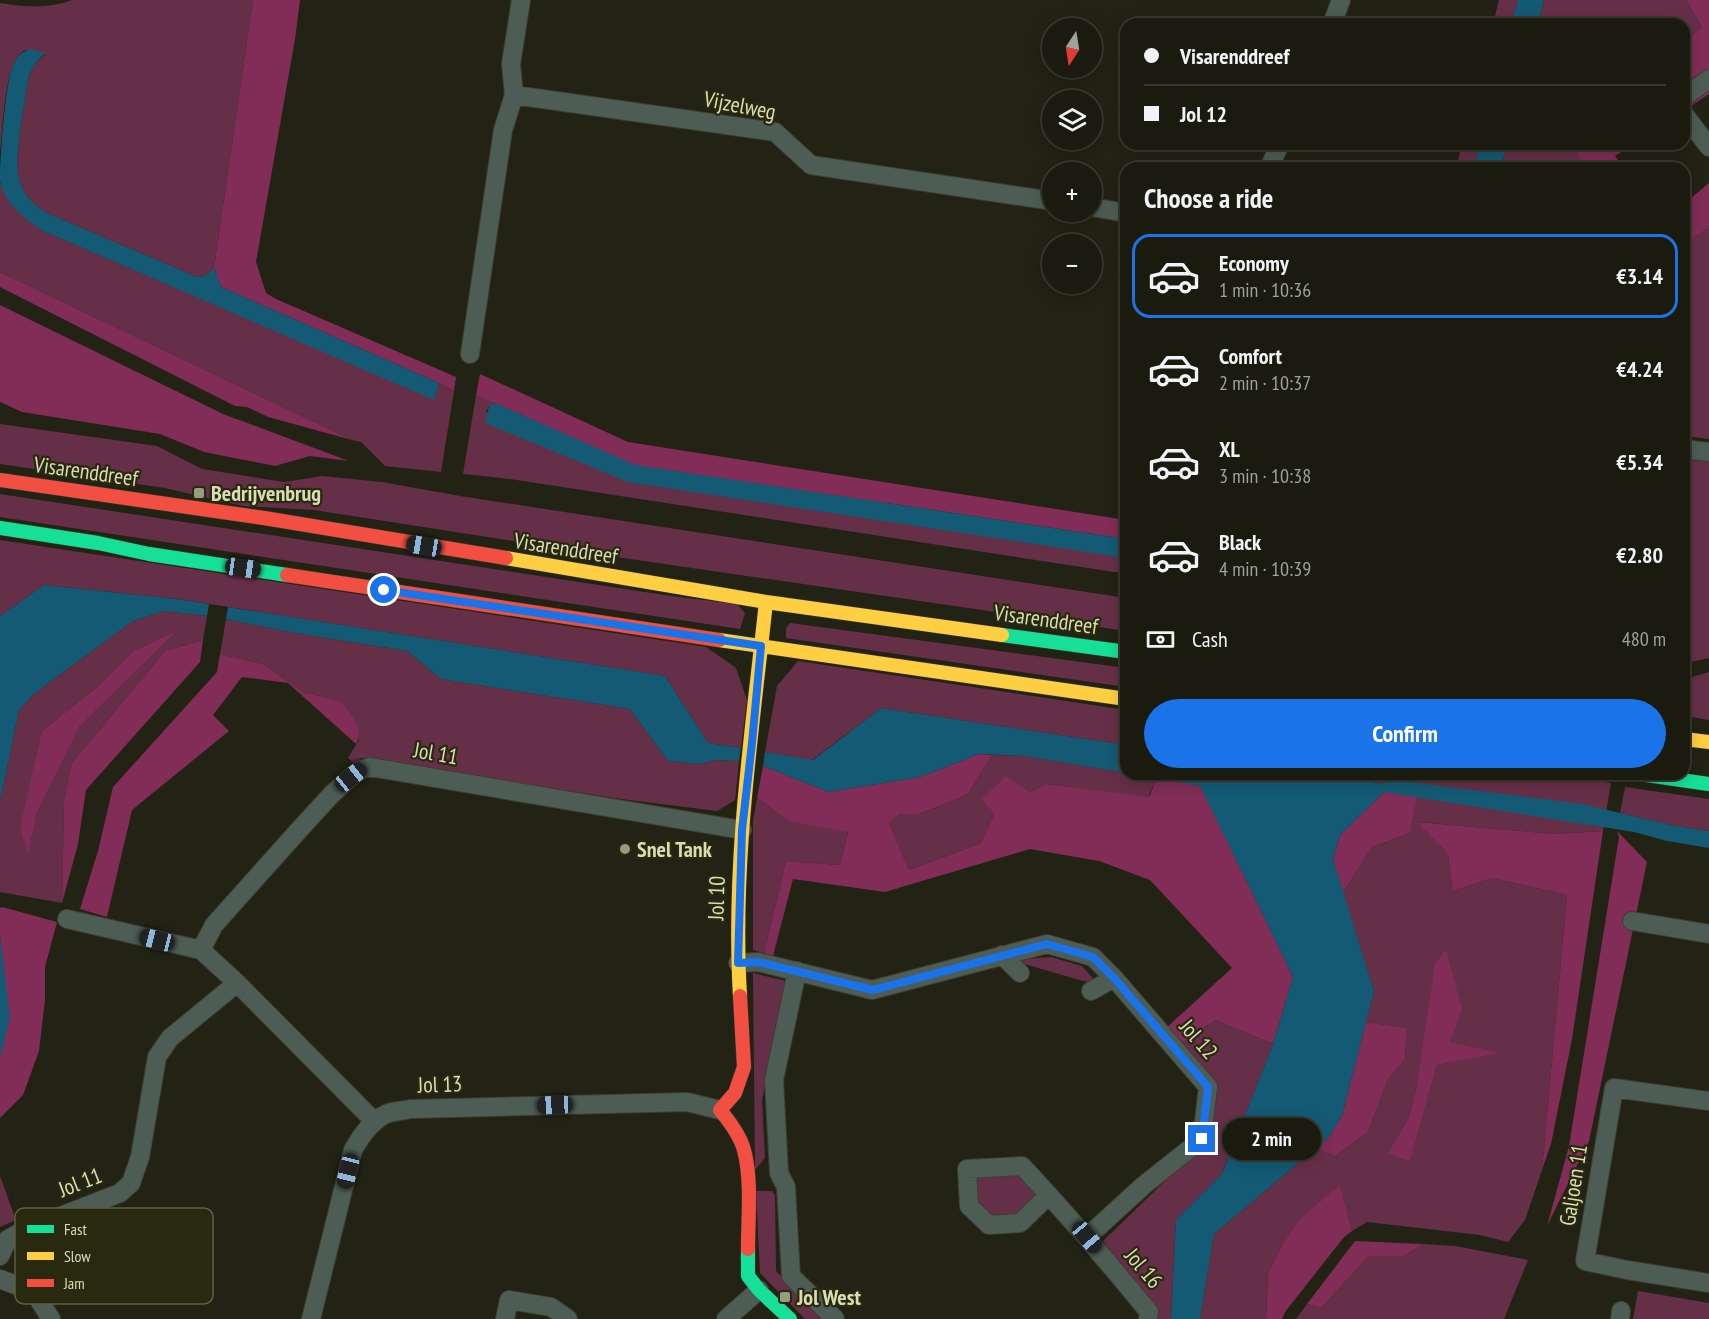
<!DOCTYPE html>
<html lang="en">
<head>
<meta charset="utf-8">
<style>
  :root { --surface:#1a1a0f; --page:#232318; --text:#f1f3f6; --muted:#9fa19e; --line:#38382f; --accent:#1a73e8 }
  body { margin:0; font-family:"PT Sans Narrow",sans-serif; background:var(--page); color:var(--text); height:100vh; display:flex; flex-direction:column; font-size:22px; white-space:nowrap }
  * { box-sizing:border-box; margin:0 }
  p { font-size:20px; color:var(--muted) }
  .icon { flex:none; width:33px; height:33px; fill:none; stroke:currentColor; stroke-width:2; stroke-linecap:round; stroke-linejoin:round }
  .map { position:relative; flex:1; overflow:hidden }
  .details { position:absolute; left:1120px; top:162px; width:570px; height:618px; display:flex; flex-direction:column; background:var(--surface); border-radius:18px; box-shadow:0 3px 15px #0003,0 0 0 2px var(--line) }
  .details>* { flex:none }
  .hud { position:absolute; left:1120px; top:18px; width:570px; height:132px; border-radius:18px; box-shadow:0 3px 15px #0003,0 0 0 2px var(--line); display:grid; align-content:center; height:132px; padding:0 24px; background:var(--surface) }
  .needle { width:39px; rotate:192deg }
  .buttons { position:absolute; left:1042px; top:18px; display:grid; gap:12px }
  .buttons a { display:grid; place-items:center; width:60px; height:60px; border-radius:50%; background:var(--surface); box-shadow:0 3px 15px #0003,0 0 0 2px var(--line); font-size:30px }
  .end { position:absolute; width:27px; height:27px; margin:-14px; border:8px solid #1a73e8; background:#fff; box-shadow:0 0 0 3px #fff }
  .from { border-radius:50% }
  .bubble { position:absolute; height:42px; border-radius:21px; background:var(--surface); box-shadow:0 3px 15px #0003,0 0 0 2px var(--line); font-size:20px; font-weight:700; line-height:42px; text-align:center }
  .car { position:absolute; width:18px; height:36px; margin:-18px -9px; border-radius:8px; box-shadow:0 0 4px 2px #0007; background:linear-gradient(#222 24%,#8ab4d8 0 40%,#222 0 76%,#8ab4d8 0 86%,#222 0) }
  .hud b { display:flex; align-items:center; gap:21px; height:57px; font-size:22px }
  .hud b+b { border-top:2px solid var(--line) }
  .hud i { width:15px; height:15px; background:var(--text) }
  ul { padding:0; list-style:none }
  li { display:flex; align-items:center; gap:18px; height:84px; margin:0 12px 9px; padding:0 12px; border:3px solid transparent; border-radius:18px }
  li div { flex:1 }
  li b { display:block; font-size:22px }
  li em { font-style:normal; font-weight:700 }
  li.selected { border-color:var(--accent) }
  li>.icon { width:54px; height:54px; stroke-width:1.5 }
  h2 { padding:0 24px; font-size:27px; line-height:72px }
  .pay { display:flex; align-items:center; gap:15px; height:66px; padding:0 24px; font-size:22px }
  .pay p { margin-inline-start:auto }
  .action { display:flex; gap:12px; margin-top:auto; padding:12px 24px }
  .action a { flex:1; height:69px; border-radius:36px; background:var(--accent); color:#fff; font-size:24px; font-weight:700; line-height:69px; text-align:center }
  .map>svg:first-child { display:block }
  .green { fill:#662f48; fill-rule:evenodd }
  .forest { fill:#812d57 }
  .water { fill:#145a74 }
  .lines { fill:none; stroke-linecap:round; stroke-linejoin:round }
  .street-casing { stroke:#3e3f2f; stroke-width:20 }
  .fast-casing { stroke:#3e3f2f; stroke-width:15 }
  .slow-casing { stroke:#3e3f2f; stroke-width:15 }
  .jam-casing { stroke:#3e3f2f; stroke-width:15 }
  .street { stroke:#4d5d56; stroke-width:18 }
  .fast { stroke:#16e098; stroke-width:14 }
  .slow { stroke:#ffcf43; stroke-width:14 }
  .jam { stroke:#f24e42; stroke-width:14 }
  .route { stroke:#1a73e8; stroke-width:8 }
  .poi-dot { fill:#999c7c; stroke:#28290e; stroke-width:2 }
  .labels { text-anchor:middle; stroke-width:4.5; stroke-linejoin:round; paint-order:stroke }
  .street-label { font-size:22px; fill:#d9ddb4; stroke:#28290e }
  .poi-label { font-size:22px; font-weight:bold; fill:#d9ddb4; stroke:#28290e; text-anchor:start }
  .key { fill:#28290e; stroke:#5d5f40; stroke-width:1.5 }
  .key-label { font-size:16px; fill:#d9ddb4 }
</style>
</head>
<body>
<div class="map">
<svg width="1709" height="1319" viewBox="0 0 1709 1319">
  <rect width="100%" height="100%" fill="#222314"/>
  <path class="green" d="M72 0H253L214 268 205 276 197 277 47 213C35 206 24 196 20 182 12 161 26 99 29 75L35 64 45 54C38 51 29 47 22 52 4 66 3 129 0 152V3C24 7 49 9 72 0Z
    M1499 0H1518L1511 24H1493Z
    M1544 0H1686L1702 27 1685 40 1684 24H1538Z
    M1462 144H1480L1474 168H1456Z
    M1507 144H1575L1582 168H1501Z
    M0 180V183L41 230 434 399 439 383 454 391 441 472 385 466 361 442 352 440 0 272Z
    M1709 227V439L1685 436 1684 244Z
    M476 395 495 403 489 406 486 412 1126 558V572H1114L510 479 463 474Z
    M0 424 157 446 202 469 284 482 322 476 382 482 460 496 1126 598V631L603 555 314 510 244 506 224 502 165 488 0 464Z
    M1684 458 1709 461V658L1686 663 1688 639 1684 609Z
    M0 494 678 597 737 604 745 613 740 629 0 517Z
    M0 540 706 647 736 668 747 700 741 748 708 743 665 676 178 599 44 585 0 616Z
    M164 611 207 616 203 640 165 651 72 763 64 799 62 903 0 892V802L19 710 35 693 133 621ZM174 632 80 726 37 813 28 854 42 731 98 686 133 651Z
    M226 619 289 632 407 651 441 679 630 709 668 761 700 764 714 760 739 761 735 800 717 811 621 799 361 758 354 763 348 758 359 740 341 701 303 692 263 664 220 654Z
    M790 623 1126 668V687L786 638V628Z
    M798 661 1126 710V745L881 708 812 760 765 752 777 686Z
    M1709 672V720L1685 716V679Z
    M992 755 1024 756 1157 778 1149 795 1150 798 1047 784 1029 792 983 799 994 814 981 843 909 870 889 823 900 814H919L967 795Z
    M1317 774H1553L1611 783 1603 831 1554 834 1418 822 1448 854 1453 891 1492 878 1567 895 1542 1170 1525 1220 1508 1242 1480 1235 1367 1222 1352 1231 1340 1186 1268 1274 1266 1319H1200L1214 1234 1315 1149 1335 1156 1368 1132 1388 1079 1405 1059 1407 1028 1366 1022 1374 991 1343 893 1372 847 1410 833 1391 785ZM1449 1042 1499 1053 1437 1065 1410 1160 1387 1154 1409 1117 1417 1084Z
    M1625 787 1709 799V831L1671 825 1620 813Z
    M757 798 790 822 848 831 840 865 786 861 764 953 753 950V821Z
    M1051 957 1082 966 1097 983 1083 981 1011 960Z
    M753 973 786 981 762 1100 765 1158 755 1170Z
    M1215 1020 1273 1044 1222 1174 1176 1220 1171 1319H1150L1101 1243 1205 1142 1216 1085 1180 1044Z
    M1015 1169 1037 1195 1015 1219 995 1218 972 1196 976 1170Z
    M0 1176 16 1220 0 1227Z
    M756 1191H772L775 1195 776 1271 826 1319H805L760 1273Z
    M1423 1244 1455 1246 1528 1260 1504 1319H1296L1307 1304 1321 1308 1369 1256H1404Z
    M1638 1291 1709 1303V1319H1633Z"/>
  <path class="forest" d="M253 0H300L295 39 256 262 266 293 276 299 456 377 454 391 439 383 221 287 214 268Z
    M1686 0H1709V94L1685 110V40L1702 27Z
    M1575 144H1634L1615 156 1624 168H1582Z
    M1709 183V227L1685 244V203Z
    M0 272 352 440 268 417 247 407 235 406 0 287Z
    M0 305 223 414 349 461 310 456 275 466 204 452 160 434 22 412 0 402Z
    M480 374 628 442 1126 520V539L635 465 476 395Z
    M176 631 80 726 37 813 28 855 20 827 42 731 98 686 133 651Z
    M203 640 200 662 86 790 78 844 62 903 64 799 72 763 165 651Z
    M220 654 263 664 303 692 341 701C350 713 365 728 356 744L288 683 242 677 213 715 229 731 132 810 107 917 80 909 98 851 113 787 217 672Z
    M979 754 992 755 967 795 919 814H900L889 823 909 870 981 843 994 814 982 799 1006 776 1029 792 1047 784 1149 797 1157 778 1200 785 1293 977 1273 1044 1215 1020 1180 1044 1166 1028 1232 968 1150 880 1099 861 1030 849 885 892 793 879 773 956 764 953 786 861 840 865 848 832 790 822 757 798 763 766 829 792 920 777Z
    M1391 785 1418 790 1410 833 1372 847 1343 893 1333 859 1340 835Z
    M1417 822 1554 834 1603 831 1572 1039 1551 1144 1542 1170 1567 895 1492 878 1453 891 1448 854Z
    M1617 831 1647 862 1589 1141 1547 1226 1569 1146 1619 837Z
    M2 907 57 922 45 967V1000L39 1051 23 1095 0 1118V1058L9 1018 0 936V908Z
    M1446 950 1462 1009 1450 1042 1501 1053 1437 1065 1410 1161 1387 1154 1409 1117 1417 1084 1435 964Z
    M1366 1022 1407 1028 1405 1059 1388 1079 1368 1132 1335 1156 1315 1149 1328 1138 1342 1116Z
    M1340 1185 1352 1231 1344 1237 1285 1312 1282 1319H1266L1268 1274 1283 1244 1300 1219Z
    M1355 1241 1423 1244 1404 1256H1369L1321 1308 1307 1304Z"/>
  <path class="water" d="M1518 0H1544L1538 24H1511Z
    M31 49 45 53 35 64 29 75C26 99 12 161 20 182 24 196 35 206 47 213L197 277 205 276 214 268 221 287 439 383 434 400 41 230C24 218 4 203 0 181 0 162 5 80 14 63 18 55 23 51 31 49Z
    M1480 144H1507L1501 168H1474Z
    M495 403 635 465 1126 539V558L628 482 485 423 489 406Z
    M44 585 177 599 209 604 207 616 164 611 133 621 35 693 19 710 0 802V616Z
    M228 607 665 676 708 743 741 748 739 761 714 760 700 764 668 761 630 709 441 679 407 651 289 632 226 619Z
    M881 708 1126 745V773L1024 756 979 754 920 777 829 792 763 766 765 752 813 760Z
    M1131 774H1317L1385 784 1386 779 1582 804 1671 825 1709 831V848L1667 841 1634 832 1384 792 1340 835 1333 859 1374 991 1342 1116 1328 1138 1214 1234 1200 1319H1171L1176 1220 1222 1174 1273 1044 1293 977 1200 786Z
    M0 936 10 1018 0 1058Z"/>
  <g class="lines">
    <g class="street-casing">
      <path id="street" d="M1332 24 1341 0
        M514 95 775 132 811 165 1053 201
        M1684 97 1709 79
        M1684 114 1709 147
        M1269 168 1280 144
        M1092 207 1126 213
        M470 354 503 130 514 95 511 64 521 0
        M1684 449 1709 452
        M67 919 201 950 237 983 374 1121
        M1632 921 1709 934
        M201 950 214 925 299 830 332 794 351 777 360 770 370 767 742 830
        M1002 955 1020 973
        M738 963 758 962 872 990 1047 944 1093 957 1114 978 1208 1087 1202 1139 1144 1185 1087 1237
        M797 971 774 1080 779 1173 786 1187 791 1276 835 1319
        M1091 991 1114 978
        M1709 1101 1614 1088 1585 1261 1627 1270 1709 1283
        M1049 1195 1020 1223 989 1225 969 1206 967 1169 1022 1166C1066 1213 1108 1262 1149 1312L1148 1319
        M0 1256 8 1239 25 1230 120 1193 131 1183 140 1157 157 1057 170 1038 237 983
        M0 1279 34 1292 51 1319
        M311 1319 353 1150C361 1136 371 1121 386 1114 393 1111 402 1111 410 1109L687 1102 720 1110
        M505 1319 509 1300 551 1307 568 1319
        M726 1319 759 1290
        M1620 1319 1621 1311"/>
    </g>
    <g class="fast-casing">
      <path id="fast" d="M0 528 98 543 149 554 287 575
        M1002 635 1126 652
        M1640 774 1709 784
        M748 1249V1276L759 1290 790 1319"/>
    </g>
    <g class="slow-casing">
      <path id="slow" d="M506 558 766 602 1002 635
        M719 640 1126 699
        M1684 739 1709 742
        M740 996C732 864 752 732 766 602"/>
    </g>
    <g class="jam-casing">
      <path id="jam" d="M0 480 264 518 506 558
        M287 575 719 640
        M740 996 744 1067 735 1093 720 1110C730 1122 740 1135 744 1150 752 1180 748 1218 748 1249"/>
    </g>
    <use href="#street" class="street"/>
    <use href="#fast" class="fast"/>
    <use href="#slow" class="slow"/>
    <use href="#jam" class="jam"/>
  </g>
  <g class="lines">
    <path class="route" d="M384 590 761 646 752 743 742 830 738 963 758 962 873 990 1047 944 1093 957 1114 978 1208 1087 1202 1139"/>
  </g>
  <g class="poi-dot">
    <rect x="193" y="487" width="12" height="12" rx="3"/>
    <circle cx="625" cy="849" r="6"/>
    <rect x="779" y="1291" width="12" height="12" rx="3"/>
  </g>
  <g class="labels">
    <g class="street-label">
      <text transform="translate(740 105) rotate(11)" y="8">Vijzelweg</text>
      <text transform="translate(86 471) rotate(8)" y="8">Visarenddreef</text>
      <text transform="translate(566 548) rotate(9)" y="8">Visarenddreef</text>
      <text transform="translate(1046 619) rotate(8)" y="8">Visarenddreef</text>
      <text transform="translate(436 753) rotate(10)" y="8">Jol 11</text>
      <text transform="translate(716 898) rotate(-88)" y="8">Jol 10</text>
      <text transform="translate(1199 1039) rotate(49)" y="8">Jol 12</text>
      <text transform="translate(440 1084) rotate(-2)" y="8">Jol 13</text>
      <text transform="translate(80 1182) rotate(-21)" y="8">Jol 11</text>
      <text transform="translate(1573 1185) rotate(-81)" y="8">Galjoen 11</text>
      <text transform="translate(1144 1268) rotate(50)" y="8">Jol 16</text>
    </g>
    <g class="poi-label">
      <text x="211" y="501">Bedrijvenbrug</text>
      <text x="637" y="857">Snel Tank</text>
      <text x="797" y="1305">Jol West</text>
    </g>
  </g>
  <rect x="15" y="1208" width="198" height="96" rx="9" class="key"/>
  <rect x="27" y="1225" width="27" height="8" fill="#16e098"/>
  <rect x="27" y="1252" width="27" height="8" fill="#ffcf43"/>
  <rect x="27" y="1279" width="27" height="8" fill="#f24e42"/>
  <g class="key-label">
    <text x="64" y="1235">Fast</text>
    <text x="64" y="1262">Slow</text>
    <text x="64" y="1289">Jam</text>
  </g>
</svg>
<div class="buttons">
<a><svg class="needle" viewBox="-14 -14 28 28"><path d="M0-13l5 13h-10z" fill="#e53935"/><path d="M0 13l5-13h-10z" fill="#9fa19e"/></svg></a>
<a><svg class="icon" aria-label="layers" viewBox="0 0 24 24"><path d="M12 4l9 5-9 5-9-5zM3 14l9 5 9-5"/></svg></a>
<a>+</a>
<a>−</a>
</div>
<i class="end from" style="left:384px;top:590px"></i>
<i class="end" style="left:1202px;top:1139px"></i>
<div class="bubble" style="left:1222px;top:1118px;width:99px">2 min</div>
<i class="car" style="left:424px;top:546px;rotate:280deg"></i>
<i class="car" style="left:243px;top:568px;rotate:98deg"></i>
<i class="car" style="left:351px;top:777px;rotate:51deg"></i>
<i class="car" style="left:157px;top:940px;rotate:284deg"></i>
<i class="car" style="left:555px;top:1105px;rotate:268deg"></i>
<i class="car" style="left:348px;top:1171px;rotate:194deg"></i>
<i class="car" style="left:1087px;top:1237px;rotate:140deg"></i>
<div class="hud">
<b><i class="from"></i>Visarenddreef</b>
<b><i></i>Jol 12</b>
</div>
<section class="details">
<h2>Choose a ride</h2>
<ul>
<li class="selected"><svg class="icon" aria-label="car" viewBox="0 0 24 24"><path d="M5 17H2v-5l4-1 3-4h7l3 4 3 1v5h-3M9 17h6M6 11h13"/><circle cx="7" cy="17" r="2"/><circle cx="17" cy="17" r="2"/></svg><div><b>Economy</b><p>1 min · 10:36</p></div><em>€3.14</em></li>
<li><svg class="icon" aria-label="car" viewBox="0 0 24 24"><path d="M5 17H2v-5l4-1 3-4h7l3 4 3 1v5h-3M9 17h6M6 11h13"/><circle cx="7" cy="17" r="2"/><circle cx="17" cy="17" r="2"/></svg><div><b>Comfort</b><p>2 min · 10:37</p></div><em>€4.24</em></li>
<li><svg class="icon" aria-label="car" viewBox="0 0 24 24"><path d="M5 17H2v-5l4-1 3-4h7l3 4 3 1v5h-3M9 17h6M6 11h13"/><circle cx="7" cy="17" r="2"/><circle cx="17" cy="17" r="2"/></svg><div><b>XL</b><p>3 min · 10:38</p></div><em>€5.34</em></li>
<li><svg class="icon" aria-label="car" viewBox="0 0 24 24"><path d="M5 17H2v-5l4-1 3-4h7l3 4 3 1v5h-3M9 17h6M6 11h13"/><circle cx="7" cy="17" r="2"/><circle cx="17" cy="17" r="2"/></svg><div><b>Black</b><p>4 min · 10:39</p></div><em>€2.80</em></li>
</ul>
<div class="pay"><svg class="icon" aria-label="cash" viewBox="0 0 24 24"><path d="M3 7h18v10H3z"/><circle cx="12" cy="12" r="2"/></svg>Cash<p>480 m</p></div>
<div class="action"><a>Confirm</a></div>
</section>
</div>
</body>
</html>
